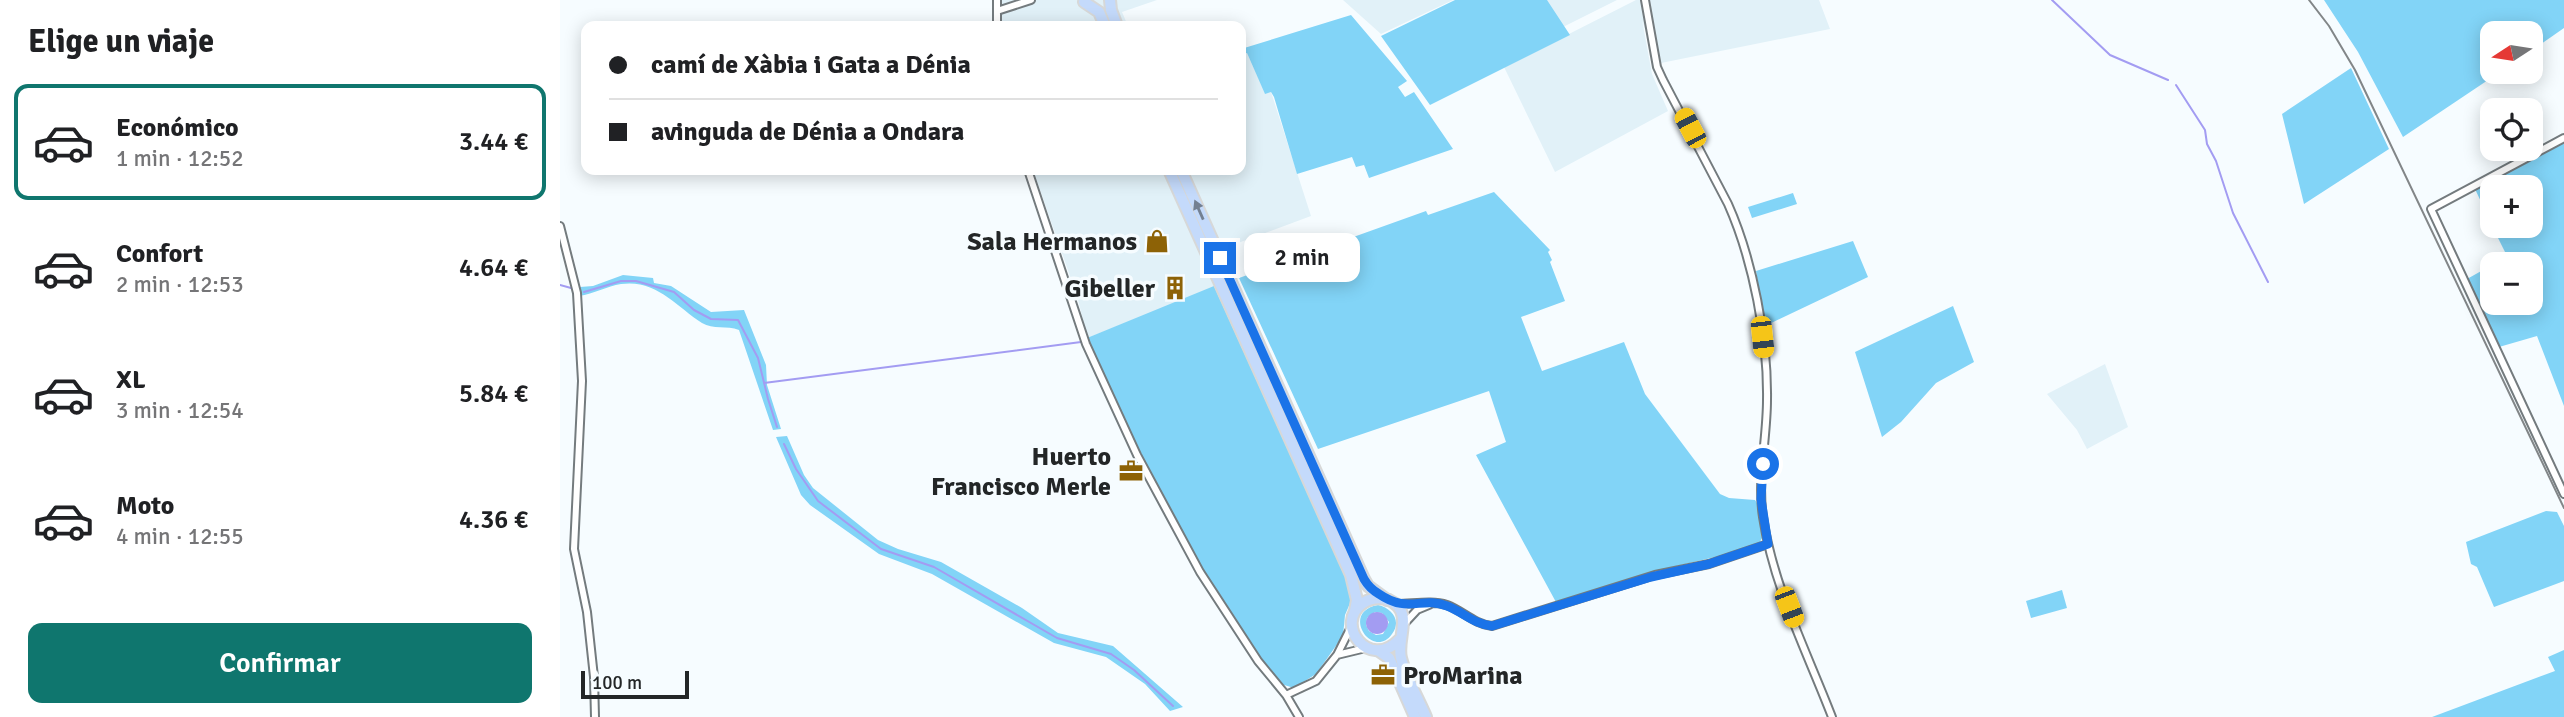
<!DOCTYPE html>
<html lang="es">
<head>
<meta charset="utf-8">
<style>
  :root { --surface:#fff; --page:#f2f2f2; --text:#202124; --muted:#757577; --line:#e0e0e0; --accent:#0f766e }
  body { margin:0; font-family:Signika,sans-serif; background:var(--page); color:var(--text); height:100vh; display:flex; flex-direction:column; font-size:26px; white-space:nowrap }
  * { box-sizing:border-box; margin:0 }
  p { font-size:23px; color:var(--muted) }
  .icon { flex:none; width:38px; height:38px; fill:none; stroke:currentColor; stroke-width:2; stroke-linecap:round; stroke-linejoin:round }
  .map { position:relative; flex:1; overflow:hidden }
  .details { display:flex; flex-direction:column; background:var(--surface); width:560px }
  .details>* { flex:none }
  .banner { position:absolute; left:21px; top:21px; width:665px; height:154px; border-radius:14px; box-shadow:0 4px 18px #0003; display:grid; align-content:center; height:154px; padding:0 28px; background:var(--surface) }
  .needle { width:46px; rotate:258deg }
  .controls { position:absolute; left:1920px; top:21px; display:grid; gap:14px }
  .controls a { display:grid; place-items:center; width:63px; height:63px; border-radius:14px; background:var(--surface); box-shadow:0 4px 18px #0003; font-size:35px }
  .scale { position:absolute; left:21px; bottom:18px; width:108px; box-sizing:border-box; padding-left:7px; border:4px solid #232627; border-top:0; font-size:19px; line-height:24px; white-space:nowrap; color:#232627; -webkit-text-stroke:5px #f6fcff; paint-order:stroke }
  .end { position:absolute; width:32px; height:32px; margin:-16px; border:9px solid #1a73e8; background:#fff; box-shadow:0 0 0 4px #fff }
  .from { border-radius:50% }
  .bubble { position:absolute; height:49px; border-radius:14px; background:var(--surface); box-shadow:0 4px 18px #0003; font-size:23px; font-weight:600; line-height:49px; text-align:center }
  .car { position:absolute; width:21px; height:42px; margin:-21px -10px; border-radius:9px; box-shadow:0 0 5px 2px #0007; background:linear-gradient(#f5c518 24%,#345 0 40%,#f5c518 0 76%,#345 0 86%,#f5c518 0) }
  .banner b { display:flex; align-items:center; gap:24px; height:66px; font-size:26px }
  .banner b+b { border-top:2px solid var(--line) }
  .banner i { width:18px; height:18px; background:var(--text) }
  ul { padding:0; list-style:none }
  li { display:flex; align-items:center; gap:21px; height:116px; margin:0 14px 10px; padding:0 14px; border:4px solid transparent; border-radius:14px }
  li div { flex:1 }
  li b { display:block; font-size:26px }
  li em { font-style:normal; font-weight:600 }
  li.selected { border-color:var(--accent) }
  li>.icon { width:63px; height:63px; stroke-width:1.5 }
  h2 { padding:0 28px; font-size:32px; line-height:84px }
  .primary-button { display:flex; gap:14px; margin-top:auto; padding:14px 28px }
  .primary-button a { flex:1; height:80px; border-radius:14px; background:var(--accent); color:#fff; font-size:28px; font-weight:600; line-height:80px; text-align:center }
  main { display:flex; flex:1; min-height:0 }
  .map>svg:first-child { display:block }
  .built { fill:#e1f1f8 }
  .green { fill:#82d4f7; fill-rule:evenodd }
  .water { fill:#a39cf2 }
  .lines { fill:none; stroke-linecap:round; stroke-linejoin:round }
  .stream { stroke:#a39cf2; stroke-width:2 }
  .street-casing { stroke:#747b7e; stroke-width:10 }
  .primary-casing { stroke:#d7d8d8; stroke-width:14 }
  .street { stroke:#fff; stroke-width:6 }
  .primary { stroke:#c4dafb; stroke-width:10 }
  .tram { stroke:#828688; stroke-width:2 }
  .oneway { fill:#748091 }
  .route { stroke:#1a73e8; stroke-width:9 }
  .labels { text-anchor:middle; stroke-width:7; stroke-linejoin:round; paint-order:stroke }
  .poi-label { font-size:26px; font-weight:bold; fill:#232627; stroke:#f6fcff; text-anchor:end }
</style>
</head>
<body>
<main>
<section class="details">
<h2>Elige un viaje</h2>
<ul>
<li class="selected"><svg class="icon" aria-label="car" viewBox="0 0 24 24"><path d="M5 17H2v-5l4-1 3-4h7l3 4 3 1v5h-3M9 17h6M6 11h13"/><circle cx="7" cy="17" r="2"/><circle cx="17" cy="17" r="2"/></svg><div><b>Económico</b><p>1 min · 12:52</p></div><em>3.44 €</em></li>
<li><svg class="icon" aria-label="car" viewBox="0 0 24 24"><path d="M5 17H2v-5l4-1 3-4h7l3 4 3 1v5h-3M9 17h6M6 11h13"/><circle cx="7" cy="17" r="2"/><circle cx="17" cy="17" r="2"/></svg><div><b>Confort</b><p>2 min · 12:53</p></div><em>4.64 €</em></li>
<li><svg class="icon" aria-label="car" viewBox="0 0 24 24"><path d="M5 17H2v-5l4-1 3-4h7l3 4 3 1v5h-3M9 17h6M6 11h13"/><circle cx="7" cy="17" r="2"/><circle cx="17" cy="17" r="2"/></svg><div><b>XL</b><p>3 min · 12:54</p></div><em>5.84 €</em></li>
<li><svg class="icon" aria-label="car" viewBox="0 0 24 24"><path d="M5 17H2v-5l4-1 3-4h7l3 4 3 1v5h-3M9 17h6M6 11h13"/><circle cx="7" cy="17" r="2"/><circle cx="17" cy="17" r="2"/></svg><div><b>Moto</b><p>4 min · 12:55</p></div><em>4.36 €</em></li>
</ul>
<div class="primary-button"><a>Confirmar</a></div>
</section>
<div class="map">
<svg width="2004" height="717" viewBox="0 0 2004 717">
  <rect width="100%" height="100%" fill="#f6fcff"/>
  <path class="built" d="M440 0H597L562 12 568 26H441Z
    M783 0H893L821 34Z
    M986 0H1057L1003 27Z
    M1076 0H1259L1270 29 1096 64 1082 20 1092 74 1108 111 995 172 944 67Z
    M687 53 705 93 711 92 751 216 667 247 680 278 527 338 518 299 473 170H681V55Z
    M1545 364 1568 427 1527 449 1517 430 1487 394Z"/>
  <path class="green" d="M895 0H987L1010 35 870 105 821 36Z
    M1764 0H2004V28L1971 51 1970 33H1932V72H1940L1843 137 1798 52Z
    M791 15 847 81 838 87 845 97 854 92 893 149 809 178 804 165 796 167 792 157 737 174 714 97 711 92 705 94 687 53 681 55V49Z
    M1791 68 1829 149 1744 204 1722 114Z
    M2004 142V406L1977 336 1939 347 1907 279 1932 265V303H1970V264H1933L1947 256 1932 226H1970V187H1932V225L1915 189Z
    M934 192 990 250 988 252 992 260 990 262 1005 301 961 317 982 371 1064 342 1085 394 1160 494 1169 498 1195 500 1197 503 1202 538 1200 542 1177 552 1095 571 997 604 916 455 946 442 929 391 758 449 679 278 866 211 868 215Z
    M1233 193 1237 204 1192 218 1188 207Z
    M1293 241 1308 277 1205 326 1196 271Z
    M63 275 93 278 94 283 111 286 151 312 184 310 206 365 207 385 221 429 213 430 179 330C167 325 153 330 142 323 116 306 96 279 61 284 47 286 34 294 19 296L20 287 33 286Z
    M654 286 788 583 791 601 785 615 783 636 756 674 734 688 721 684 703 663 642 572 579 451 527 338Z
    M1393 306 1414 362 1376 383 1341 422 1322 437 1295 352Z
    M227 436 244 475 253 488 318 540 338 549 381 562 462 608 498 633 553 646 623 707 610 711 585 684 546 657 494 643 372 574 319 554 250 505 241 495 216 437Z
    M1986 511 1997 512 2004 526V581L1934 607 1917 567 1911 564 1906 542Z
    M1502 590 1507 608 1471 618 1466 601Z
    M818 605C832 608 842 621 832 634 813 661 779 612 818 605ZM815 612 822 613 829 622 823 634 816 635 809 631 806 625 807 618Z
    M2004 650V717H1872L1995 671 1988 657Z"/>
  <path class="water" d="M806 623a11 11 0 1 1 22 0a11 11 0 1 1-22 0Z"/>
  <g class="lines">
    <path class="stream" d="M1492 0 1550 55 1608 80
      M1616 85 1645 130 1647 144 1656 161 1673 213 1708 282
      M0 285 11 288
      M24 292 61 281H76L114 292 134 310 151 319 178 320 198 358 208 399 217 427
      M204 383 521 342
      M224 444 236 469 258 501 321 549 374 567 497 638 551 654 574 670 613 706"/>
    <g class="street-casing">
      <path id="street" d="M1085 0 1097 67 1103 80 1168 204C1193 260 1208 339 1207 400 1207 439 1197 479 1203 517 1213 586 1247 652 1272 717
        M437 11 471 0
        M437 26V0
        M2004 138 1871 209 2004 494
        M468 170 526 344 577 455 640 572 698 661 726 695 739 717
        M0 226 17 293 22 381 14 549 27 612 34 677 35 717
        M837 604C853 604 872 600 887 605 903 611 914 624 932 626L1095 575 1149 564 1208 544
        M844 624 857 610 869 605
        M777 655 806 648
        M726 695 756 681 777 655 791 627"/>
    </g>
    <g class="primary-casing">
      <path id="primary" d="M550 0 551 10 557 26
        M524 2 539 12 545 26
        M609 170 791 575 797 600 795 611
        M621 170 804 579 808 586 827 600
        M839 640C809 671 773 624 803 603 811 598 820 597 829 600 855 612 836 638 841 658 846 678 858 698 866 717
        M819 651 829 658 855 717"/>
    </g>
    <use href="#street" class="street"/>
    <use href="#primary" class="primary"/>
    <path class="tram" d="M1749 0 1769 26 1795 70 2004 508"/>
  </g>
  <defs><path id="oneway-solid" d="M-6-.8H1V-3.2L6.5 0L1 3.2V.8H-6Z" transform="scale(1.75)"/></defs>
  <use class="oneway" href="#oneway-solid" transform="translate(639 210) rotate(-114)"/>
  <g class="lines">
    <path class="route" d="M660 258 804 579C808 586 812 590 819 594 848 614 861 596 887 606 903 612 914 624 932 626L1091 577 1149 564 1208 544 1201 499 1203 464"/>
  </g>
  <defs>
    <g id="shop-bare" transform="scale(1.89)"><path d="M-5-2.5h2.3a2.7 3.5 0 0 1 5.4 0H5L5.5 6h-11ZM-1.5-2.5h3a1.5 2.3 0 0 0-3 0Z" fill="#8d6206" stroke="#f6fcff" stroke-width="2.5" paint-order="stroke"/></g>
    <g id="building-bare" transform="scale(1.89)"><path d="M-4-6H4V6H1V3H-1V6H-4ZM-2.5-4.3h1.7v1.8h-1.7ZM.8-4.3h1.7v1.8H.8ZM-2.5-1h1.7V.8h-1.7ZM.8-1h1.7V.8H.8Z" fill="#8d6206" stroke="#f6fcff" stroke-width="2.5" paint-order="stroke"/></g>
    <g id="office-bare" transform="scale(1.89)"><path d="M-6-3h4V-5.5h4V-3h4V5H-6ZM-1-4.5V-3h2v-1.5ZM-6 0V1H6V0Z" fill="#8d6206" stroke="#f6fcff" stroke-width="2.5" paint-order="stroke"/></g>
  </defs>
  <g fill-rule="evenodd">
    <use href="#shop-bare" x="597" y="241"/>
    <use href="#building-bare" x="615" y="288"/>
    <use href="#office-bare" x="571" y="471"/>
    <use href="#office-bare" x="823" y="675"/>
  </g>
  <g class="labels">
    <g class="poi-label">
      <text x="577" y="250">Sala Hermanos</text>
      <text x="595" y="297">Gibeller</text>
      <text x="551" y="465">Huerto<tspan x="551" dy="30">Francisco Merle</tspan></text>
      <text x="843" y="684" text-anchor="start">ProMarina</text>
    </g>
  </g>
</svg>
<div class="controls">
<a><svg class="needle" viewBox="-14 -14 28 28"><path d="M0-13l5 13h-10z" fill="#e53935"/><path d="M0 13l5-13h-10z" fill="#757577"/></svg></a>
<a><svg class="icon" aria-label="locate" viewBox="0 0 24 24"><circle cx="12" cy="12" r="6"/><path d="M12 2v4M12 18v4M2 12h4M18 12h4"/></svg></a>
<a>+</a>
<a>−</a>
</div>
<div class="scale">100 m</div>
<i class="end from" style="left:1203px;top:464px"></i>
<i class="end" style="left:660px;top:258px"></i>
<div class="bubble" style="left:684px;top:233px;width:116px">2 min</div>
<i class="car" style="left:1130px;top:128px;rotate:332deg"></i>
<i class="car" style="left:1202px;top:337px;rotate:174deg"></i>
<i class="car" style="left:1229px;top:607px;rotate:159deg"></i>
<div class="banner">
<b><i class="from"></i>camí de Xàbia i Gata a Dénia</b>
<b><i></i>avinguda de Dénia a Ondara</b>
</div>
</div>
</main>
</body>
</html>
